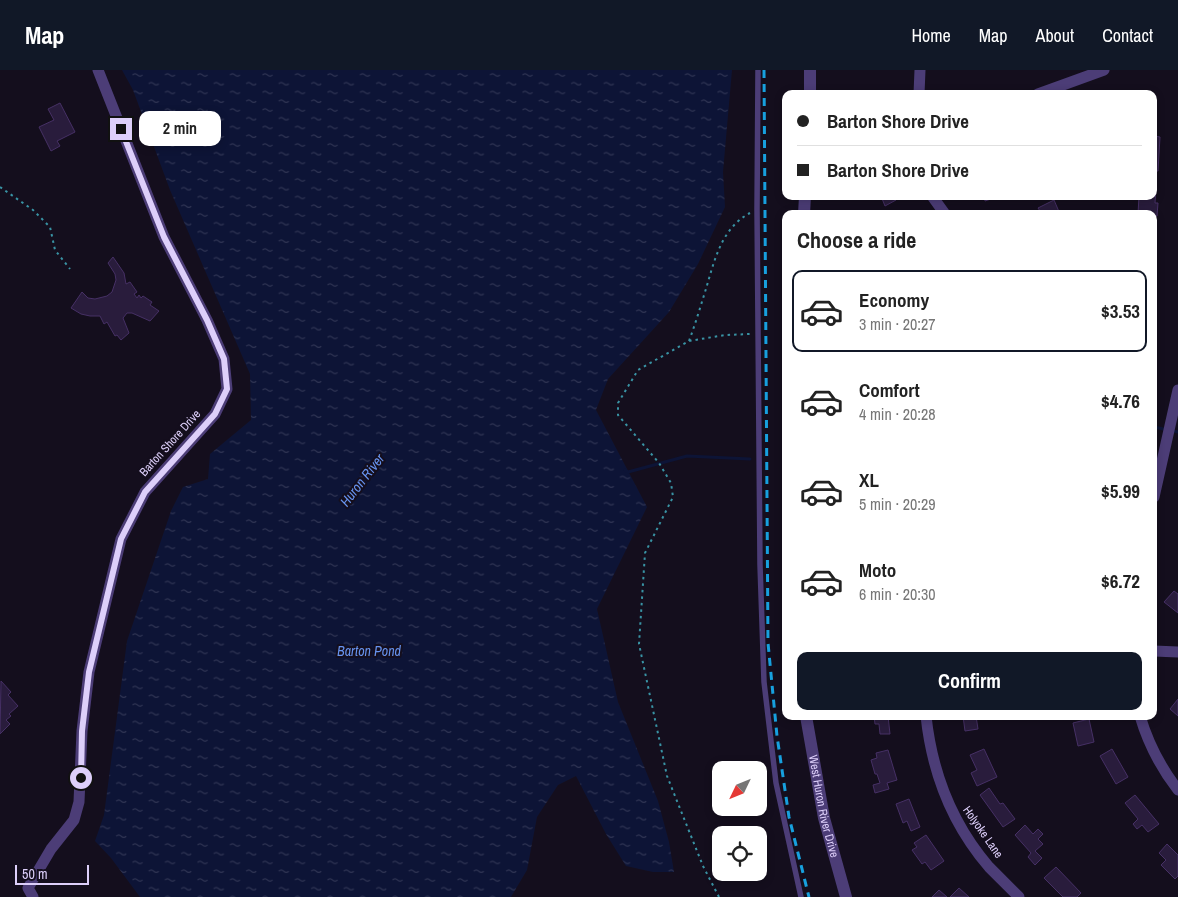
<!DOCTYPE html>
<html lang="en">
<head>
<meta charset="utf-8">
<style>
  :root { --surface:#fff; --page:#f2f2f2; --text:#222; --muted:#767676; --line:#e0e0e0; --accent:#111827 }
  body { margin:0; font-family:"Archivo Narrow",sans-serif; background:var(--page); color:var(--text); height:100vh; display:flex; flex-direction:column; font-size:19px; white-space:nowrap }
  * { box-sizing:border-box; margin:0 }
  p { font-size:16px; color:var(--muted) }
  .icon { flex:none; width:28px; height:28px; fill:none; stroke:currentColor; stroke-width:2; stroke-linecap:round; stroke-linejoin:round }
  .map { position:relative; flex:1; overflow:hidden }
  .side { position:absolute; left:782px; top:140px; width:375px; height:510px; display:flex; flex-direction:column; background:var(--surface); border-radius:10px; box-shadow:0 2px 8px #0003 }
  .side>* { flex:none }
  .top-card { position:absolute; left:782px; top:20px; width:375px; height:110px; border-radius:10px; box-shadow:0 2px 8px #0003; display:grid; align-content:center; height:110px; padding:0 15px; background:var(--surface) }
  .needle { width:32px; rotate:227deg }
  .tools { position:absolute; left:712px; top:691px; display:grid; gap:10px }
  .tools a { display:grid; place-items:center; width:55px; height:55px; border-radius:10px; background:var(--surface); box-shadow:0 2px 8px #0003; font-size:25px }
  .scale { position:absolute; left:15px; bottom:12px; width:74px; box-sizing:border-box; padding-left:5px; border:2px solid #ddcffa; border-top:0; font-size:14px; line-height:18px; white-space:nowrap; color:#ddcffa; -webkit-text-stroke:4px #140e1d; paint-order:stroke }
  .end { position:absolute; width:22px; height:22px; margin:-11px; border:6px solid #ddcffa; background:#111; box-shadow:0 0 0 2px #111 }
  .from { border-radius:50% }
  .bubble { position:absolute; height:35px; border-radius:10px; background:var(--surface); box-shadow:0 2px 8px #0003; font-size:16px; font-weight:700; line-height:35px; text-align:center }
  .top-card b { display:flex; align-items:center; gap:18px; height:48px; font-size:19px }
  .top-card b+b { border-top:1px solid var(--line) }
  .top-card i { width:12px; height:12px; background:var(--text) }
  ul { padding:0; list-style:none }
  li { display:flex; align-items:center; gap:15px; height:82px; margin:0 10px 8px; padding:0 5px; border:2px solid transparent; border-radius:10px }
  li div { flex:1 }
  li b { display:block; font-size:19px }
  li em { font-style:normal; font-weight:700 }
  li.active { border-color:var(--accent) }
  li>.icon { width:45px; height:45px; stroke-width:1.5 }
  h2 { padding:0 15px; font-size:22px; line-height:60px }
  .primary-button { display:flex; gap:10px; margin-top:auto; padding:10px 15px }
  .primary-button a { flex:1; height:58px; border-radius:10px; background:var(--accent); color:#fff; font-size:20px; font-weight:700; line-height:58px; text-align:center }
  header { display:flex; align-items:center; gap:30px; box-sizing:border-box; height:70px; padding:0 25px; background:var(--accent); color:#fff }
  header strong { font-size:24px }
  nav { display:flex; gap:28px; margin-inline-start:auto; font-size:18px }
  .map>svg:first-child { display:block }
  .water { fill:url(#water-ripples) }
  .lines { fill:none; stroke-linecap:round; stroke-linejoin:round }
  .stream { stroke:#0d1436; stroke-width:3 }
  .building { fill:#291c3c; stroke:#463065 }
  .path { stroke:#3993a4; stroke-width:2; stroke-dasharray:2.5 4; stroke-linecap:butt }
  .service { stroke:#4c3d77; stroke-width:5.5 }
  .minor { stroke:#4c3d77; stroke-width:11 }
  .tertiary { stroke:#4c3d77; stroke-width:12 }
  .rail { stroke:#17a0de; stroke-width:3; stroke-dasharray:8 6; stroke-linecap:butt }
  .route { stroke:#ddcffa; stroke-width:6 }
  .labels { text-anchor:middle; stroke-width:4; stroke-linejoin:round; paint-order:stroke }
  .street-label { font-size:12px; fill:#ddcffa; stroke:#140e1d }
  .water-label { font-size:14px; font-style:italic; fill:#6793ef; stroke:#140e1d }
</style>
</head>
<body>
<header>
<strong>Map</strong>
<nav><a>Home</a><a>Map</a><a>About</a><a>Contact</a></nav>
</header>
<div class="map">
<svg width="1178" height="827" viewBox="0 0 1178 827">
  <defs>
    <pattern id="water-ripples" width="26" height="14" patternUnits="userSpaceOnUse" patternTransform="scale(1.25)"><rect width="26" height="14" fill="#0d1436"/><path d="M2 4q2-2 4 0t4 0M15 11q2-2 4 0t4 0" fill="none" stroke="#303554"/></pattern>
  </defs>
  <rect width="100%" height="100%" fill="#140e1d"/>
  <path class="water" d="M122 0H732L723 102 725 137 698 194 669 242 608 309 596 340 647 437 597 539 618 632 658 731 669 772 674 802H653L626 796 606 764 576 706 558 715 537 747 527 800 511 827H140L111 788 95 771 104 745 127 571 171 441 183 417 208 409 210 384 251 350 250 304 170 120 133 20Z"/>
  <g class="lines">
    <path class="stream" d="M1154 357 1178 362
      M625 400 628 402 687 386 750 389"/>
  </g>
  <path class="building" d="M60 33 75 62 57 71 60 76 51 81 39 57 54 50 48 39Z
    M1154 66 1160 67 1158 101H1154Z
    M1154 118H1156L1155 133H1158L1157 146H1154V144H1138L1139 126H1154Z
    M881 126H894L896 130 885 136Z
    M984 126H1000L985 131Z
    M1054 130 1060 144H1042L1038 138Z
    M113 187 124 203 126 214 130 212 137 222 134 224 137 228 139 225 141 228 143 226 152 232 150 235 159 241 150 251 132 243H127L123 248 129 263 121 270 117 265 115 266 107 252 104 254 100 246H90L81 244 71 238 82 222 88 228 95 229 107 226 112 222 116 210 115 204 108 193Z
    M1174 521 1178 524V543L1164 532Z
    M1 611 11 622 8 625 18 636 9 644 11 646 6 650 10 654 0 664Z
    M1178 629V646L1170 639Z
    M874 646H888L890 664H880L879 654H875Z
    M963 646H976L978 659 965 661Z
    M1089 649 1094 672 1078 676 1073 653Z
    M984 679 997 707 977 716 971 703 977 700 970 685Z
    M1112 679 1128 707 1116 714 1100 686Z
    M888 680 897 710 887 713 889 719 875 723 873 715 880 713 877 704H875L871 690 877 688 876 683Z
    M989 718 1000 734 1003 733 1015 749 1003 757 980 725Z
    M1135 725 1159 754 1148 762 1142 755 1137 759 1133 754 1138 749 1125 733Z
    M909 729 920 757 911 761 907 751 903 753 896 734Z
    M1025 755 1033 764 1038 759 1043 764 1038 769 1043 774 1035 781 1042 788 1035 795 1028 787 1031 783 1015 765Z
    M926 765 944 791 931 800 925 792 922 794 912 780 917 777 914 773Z
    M1167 774 1178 785V806L1175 809 1161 795 1166 790 1159 783Z
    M1056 797 1081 823 1077 827H1063L1044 808Z
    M959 818 969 827H950Z
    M939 820 947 827H932Z"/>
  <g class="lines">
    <path class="path" d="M0 117 33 140 50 157 55 180 70 199
      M689 271C695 255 700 238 705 222 714 193 720 159 750 143
      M719 827 703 796 667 706 639 574 645 483 673 427 671 413 659 393 618 345V333L638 300 689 271 725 265 750 264"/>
    <path class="service" d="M758 0 757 139 760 495 764 612 776 713 801 827"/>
    <path class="minor" d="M919 24 920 0
      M1038 24 1104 0
      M932 126 945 144
      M1154 427 1178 320
      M1154 581 1178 582
      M926 646C932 702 952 754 989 797 999 807 1009 817 1019 827
      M1140 646C1148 673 1161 698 1178 720
      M33 827 28 818 51 779 74 750 79 732 82 661 89 602 121 469 145 422 215 344 227 319 224 289 207 250 164 167 98 0"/>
    <g class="tertiary">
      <path d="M810 0V24"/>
      <path d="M804 144 805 126"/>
      <path id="s1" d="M806 646 824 748 846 827"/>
    </g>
    <path class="rail" d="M764 0 768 573 777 666 789 747 809 827"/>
  </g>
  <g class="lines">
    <path class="route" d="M81 708 82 661 89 602 121 469 145 422 215 344 227 319 224 289 207 250 164 167 121 59"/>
  </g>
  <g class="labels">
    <g class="street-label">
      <text transform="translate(170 373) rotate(-48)" y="4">Barton Shore Drive</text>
      <text dy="4" stroke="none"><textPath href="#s1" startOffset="92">West Huron River Drive</textPath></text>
      <text transform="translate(983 762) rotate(55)" y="4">Holyoke Lane</text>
    </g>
    <g class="water-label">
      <text transform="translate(362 410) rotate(-52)" y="5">Huron River</text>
      <text x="369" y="586">Barton Pond</text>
    </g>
  </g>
</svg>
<div class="tools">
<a><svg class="needle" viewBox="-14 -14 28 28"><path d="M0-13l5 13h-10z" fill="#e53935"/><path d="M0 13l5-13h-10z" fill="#767676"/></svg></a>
<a><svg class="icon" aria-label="locate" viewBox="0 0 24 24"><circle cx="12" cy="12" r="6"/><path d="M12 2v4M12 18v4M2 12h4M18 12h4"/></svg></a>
</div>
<div class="scale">50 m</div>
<i class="end from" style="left:81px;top:708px"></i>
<i class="end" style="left:121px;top:59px"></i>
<div class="bubble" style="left:139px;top:41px;width:82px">2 min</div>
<div class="top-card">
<b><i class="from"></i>Barton Shore Drive</b>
<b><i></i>Barton Shore Drive</b>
</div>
<section class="side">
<h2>Choose a ride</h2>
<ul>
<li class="active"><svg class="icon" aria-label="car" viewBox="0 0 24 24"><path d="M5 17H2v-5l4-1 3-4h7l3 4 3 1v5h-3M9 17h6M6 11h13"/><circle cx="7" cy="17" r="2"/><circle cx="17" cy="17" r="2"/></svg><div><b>Economy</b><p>3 min · 20:27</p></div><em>$3.53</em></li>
<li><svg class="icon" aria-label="car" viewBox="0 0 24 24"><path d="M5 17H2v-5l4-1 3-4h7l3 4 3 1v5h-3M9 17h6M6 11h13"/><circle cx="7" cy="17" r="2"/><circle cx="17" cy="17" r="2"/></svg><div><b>Comfort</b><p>4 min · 20:28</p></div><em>$4.76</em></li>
<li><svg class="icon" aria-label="car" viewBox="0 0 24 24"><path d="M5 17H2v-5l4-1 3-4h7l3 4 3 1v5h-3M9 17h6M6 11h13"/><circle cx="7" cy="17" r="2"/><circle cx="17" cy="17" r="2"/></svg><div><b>XL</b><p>5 min · 20:29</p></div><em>$5.99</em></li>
<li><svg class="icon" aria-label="car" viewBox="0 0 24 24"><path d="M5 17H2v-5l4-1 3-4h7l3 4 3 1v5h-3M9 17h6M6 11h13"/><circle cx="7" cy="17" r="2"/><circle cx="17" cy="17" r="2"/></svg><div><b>Moto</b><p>6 min · 20:30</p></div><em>$6.72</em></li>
</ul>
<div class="primary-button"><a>Confirm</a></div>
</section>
</div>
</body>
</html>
